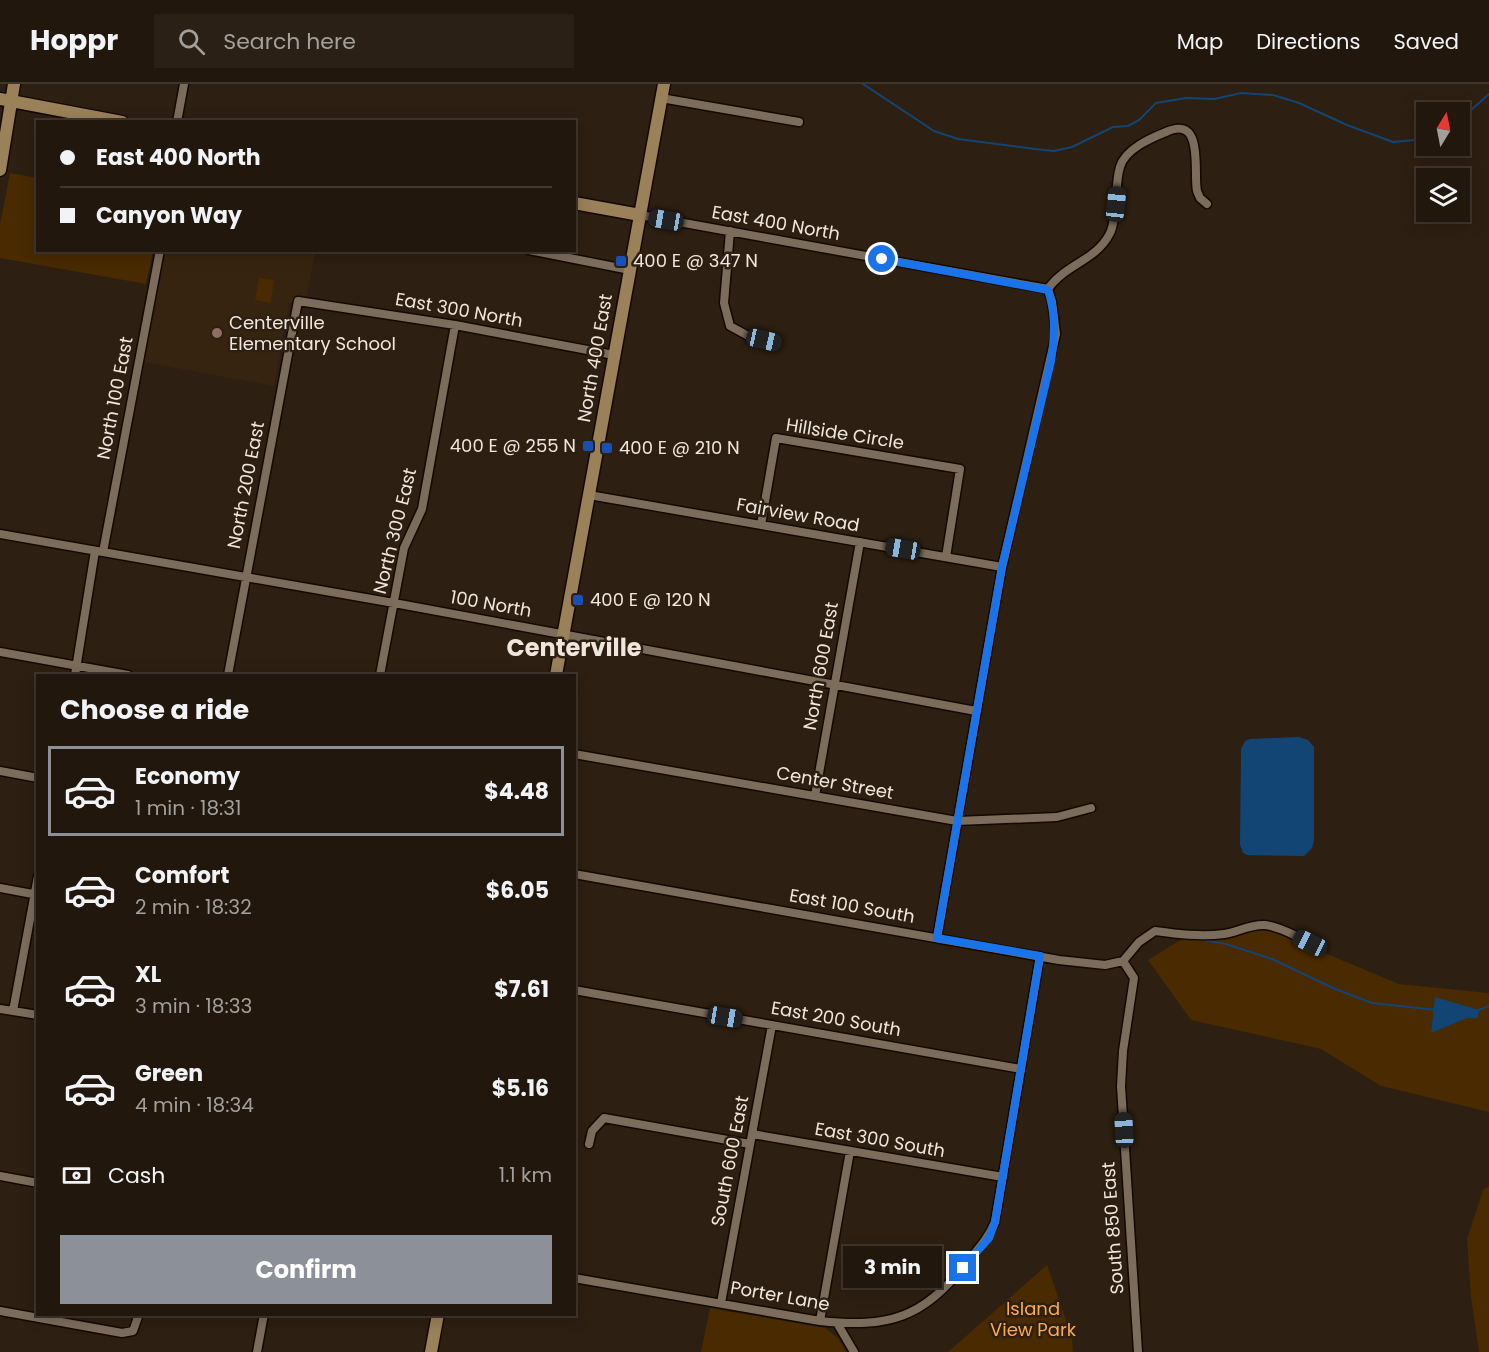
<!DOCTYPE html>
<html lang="en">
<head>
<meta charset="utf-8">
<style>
  :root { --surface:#22170d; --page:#2a2016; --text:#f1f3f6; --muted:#a29f9d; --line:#3f362e; --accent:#8c9099 }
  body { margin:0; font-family:Poppins,sans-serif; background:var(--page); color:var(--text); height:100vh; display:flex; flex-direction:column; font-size:22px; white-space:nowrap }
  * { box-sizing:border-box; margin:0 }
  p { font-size:20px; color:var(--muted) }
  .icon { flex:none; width:33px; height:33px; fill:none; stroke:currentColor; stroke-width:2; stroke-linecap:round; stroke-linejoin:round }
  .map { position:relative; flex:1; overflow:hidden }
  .details { position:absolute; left:36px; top:590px; width:540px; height:642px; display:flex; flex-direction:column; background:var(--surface); border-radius:0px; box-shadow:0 3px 15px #0003,0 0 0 2px var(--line) }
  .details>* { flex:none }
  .hud { position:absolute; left:36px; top:36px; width:540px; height:132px; border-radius:0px; box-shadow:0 3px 15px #0003,0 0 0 2px var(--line); display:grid; align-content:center; height:132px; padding:0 24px; background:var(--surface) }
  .needle { width:39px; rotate:10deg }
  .fabs { position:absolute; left:1416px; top:18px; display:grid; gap:12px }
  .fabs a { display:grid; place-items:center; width:54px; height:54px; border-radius:0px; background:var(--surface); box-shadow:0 3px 15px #0003,0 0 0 2px var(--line); font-size:30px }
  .end { position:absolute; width:27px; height:27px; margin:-14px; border:8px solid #1a73e8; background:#fff; box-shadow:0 0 0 3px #fff }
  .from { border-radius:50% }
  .bubble { position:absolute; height:42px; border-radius:0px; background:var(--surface); box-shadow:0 3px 15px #0003,0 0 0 2px var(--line); font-size:20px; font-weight:700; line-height:42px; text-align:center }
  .car { position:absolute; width:18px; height:36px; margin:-18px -9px; border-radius:8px; box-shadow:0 0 4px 2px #0007; background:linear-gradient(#222 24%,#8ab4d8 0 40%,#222 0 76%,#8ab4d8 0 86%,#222 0) }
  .hud b { display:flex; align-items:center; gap:21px; height:57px; font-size:22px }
  .hud b+b { border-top:2px solid var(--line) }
  .hud i { width:15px; height:15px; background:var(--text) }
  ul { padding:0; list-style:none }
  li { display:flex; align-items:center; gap:18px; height:90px; margin:0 12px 9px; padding:0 12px; border:3px solid transparent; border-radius:0px }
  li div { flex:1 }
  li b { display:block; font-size:22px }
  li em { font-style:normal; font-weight:700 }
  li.current { border-color:var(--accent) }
  li>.icon { width:54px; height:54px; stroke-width:1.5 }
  h2 { padding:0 24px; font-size:27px; line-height:72px }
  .pay { display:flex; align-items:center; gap:15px; height:66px; padding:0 24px; font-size:22px }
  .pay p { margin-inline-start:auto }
  .primary-button { display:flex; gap:12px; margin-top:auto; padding:12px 24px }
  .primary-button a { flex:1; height:69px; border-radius:0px; background:var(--accent); color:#fff; font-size:24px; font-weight:700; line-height:69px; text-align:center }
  header { display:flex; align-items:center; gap:36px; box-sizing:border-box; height:84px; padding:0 30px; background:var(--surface); border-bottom:2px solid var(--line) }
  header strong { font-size:28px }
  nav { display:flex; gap:33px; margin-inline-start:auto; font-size:21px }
  .search { width:420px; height:54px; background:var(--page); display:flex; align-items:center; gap:15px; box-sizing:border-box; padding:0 21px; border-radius:0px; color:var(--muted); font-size:22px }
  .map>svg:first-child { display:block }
  .built { fill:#362410 }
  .green { fill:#492a01 }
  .water { fill:#124573 }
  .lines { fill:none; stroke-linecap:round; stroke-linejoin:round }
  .stream { stroke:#124573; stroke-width:2 }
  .street-casing { stroke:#140901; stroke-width:11 }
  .secondary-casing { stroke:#140901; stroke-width:15 }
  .street { stroke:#7c6c5c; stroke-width:8 }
  .secondary { stroke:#9a815a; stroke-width:12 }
  .route { stroke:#1a73e8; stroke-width:8 }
  .transit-dot { fill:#1a4fb4; stroke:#2d1f11; stroke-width:2 }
  .education-dot { fill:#8d6e63; stroke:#2d1f11; stroke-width:2 }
  .labels { text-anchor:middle; stroke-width:5; stroke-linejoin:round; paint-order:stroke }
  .street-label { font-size:18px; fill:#f0e6dd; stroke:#2d1f11 }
  .poi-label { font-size:18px; fill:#f0e6dd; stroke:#2d1f11; text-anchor:start }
  .park-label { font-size:18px; fill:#ffaa49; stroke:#2d1f11 }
  .district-label { font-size:24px; font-weight:bold; fill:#f0e6dd; stroke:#2d1f11 }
</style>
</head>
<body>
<header>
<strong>Hoppr</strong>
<div class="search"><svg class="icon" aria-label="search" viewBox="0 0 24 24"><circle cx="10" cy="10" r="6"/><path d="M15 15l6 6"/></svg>Search here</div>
<nav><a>Map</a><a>Directions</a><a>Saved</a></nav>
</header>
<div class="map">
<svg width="1489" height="1268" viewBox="0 0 1489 1268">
  <rect width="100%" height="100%" fill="#2d1f11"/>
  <path class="built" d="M165 167H315L307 212 289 219 274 302 144 278Z"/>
  <path class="green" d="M10 89 37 94 38 166 153 167 146 200 0 174V140Z
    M259 194 274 196 271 219 255 216Z
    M1260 842 1399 900 1489 909V1028L1381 1002 1321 965 1191 936 1148 876 1190 850Z
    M1489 1102V1268H1479L1471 1213 1467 1155 1483 1106Z
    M1047 1181 1072 1253 1073 1268H948Z
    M710 1224 825 1244 838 1254 846 1268H701Z"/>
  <path class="water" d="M1299 653 1308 656 1314 663V757L1312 764 1304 772 1247 771 1243 769 1240 761 1241 665 1245 657 1250 655Z
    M1435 913 1479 926 1478 934H1467L1431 949Z"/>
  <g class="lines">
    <path class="stream" d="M863 0 934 47 958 55 1035 65 1054 67 1072 63 1113 43 1128 42 1139 36 1156 19 1186 14 1214 15 1241 9 1273 11 1299 19 1347 41 1393 58 1426 55
      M1460 36 1489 10
      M1197 855 1226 860 1272 875 1333 904 1372 919 1437 926
      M1478 926 1489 922"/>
    <g class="street-casing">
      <path id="street" d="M661 14 799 38
        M177 38 184 0
        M640 131 1048 205
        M730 147 724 219 730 242 752 254 776 259
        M529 166 630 186
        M1048 205C1063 182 1096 176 1109 151 1114 143 1114 133 1115 124 1117 111 1116 96 1120 83 1125 65 1151 54 1166 48 1205 30 1193 89 1197 107L1200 114 1207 120
        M589 411 1002 483
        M761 441 776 354 960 385 946 473
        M0 450 394 519 976 627
        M103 468 160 166
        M0 568 128 591
        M75 591 95 467
        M228 591 298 217 455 241 614 271
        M380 591 404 464 422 425 455 241
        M574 670 957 737 1057 733 1091 724
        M0 687 38 694
        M815 712 860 458
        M574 790 1059 876 1105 881 1123 877
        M0 804 38 811
        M937 854 1002 483 1056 250 1052 218 1048 205
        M1123 877 1134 894 1123 967 1121 1002 1138 1268
        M1123 877 1139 858 1155 847C1177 850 1201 853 1224 850 1238 848 1250 840 1265 841 1285 843 1302 858 1321 861
        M574 906 1021 985
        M0 925 38 931
        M13 927 38 792
        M752 1050 1003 1093
        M589 1060 592 1047 604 1034 750 1060
        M0 1092 38 1099
        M574 1194 820 1237C889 1244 921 1235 966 1180 977 1166 988 1155 995 1138L1040 872
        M721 1219 772 941
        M0 1227 122 1249 133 1247 139 1230
        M820 1237 850 1067
        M837 1239 854 1268
        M257 1268 264 1230"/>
    </g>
    <g class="secondary-casing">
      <path id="secondary" d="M0 15 122 38
        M0 86 14 0
        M574 119 640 131
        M556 591 664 0
        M431 1268 438 1230"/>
    </g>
    <use href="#street" class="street"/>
    <use href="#secondary" class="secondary"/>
  </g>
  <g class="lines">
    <path class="route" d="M882 175 1048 206C1056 230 1055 252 1051 277L1002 483 937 854 1040 872 995 1138 989 1154 963 1184"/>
  </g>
  <g class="transit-dot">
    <rect x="615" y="171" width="12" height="12" rx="3"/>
    <rect x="582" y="356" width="12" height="12" rx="3"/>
    <rect x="601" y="358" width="12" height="12" rx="3"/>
    <rect x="572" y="510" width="12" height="12" rx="3"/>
  </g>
  <circle class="education-dot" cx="217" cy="249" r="6"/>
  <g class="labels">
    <g class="street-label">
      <text transform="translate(776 139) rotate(10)" y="6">East 400 North</text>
      <text transform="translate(459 226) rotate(10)" y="6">East 300 North</text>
      <text transform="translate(595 274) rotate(-80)" y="6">North 400 East</text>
      <text transform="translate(115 314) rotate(-79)" y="6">North 100 East</text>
      <text transform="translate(845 350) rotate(9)" y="6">Hillside Circle</text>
      <text transform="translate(246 401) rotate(-79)" y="6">North 200 East</text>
      <text transform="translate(798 431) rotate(10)" y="6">Fairview Road</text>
      <text transform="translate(395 447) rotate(-76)" y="6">North 300 East</text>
      <text transform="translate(491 520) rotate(10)" y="6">100 North</text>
      <text transform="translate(821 582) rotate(-80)" y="6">North 600 East</text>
      <text transform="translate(835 699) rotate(10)" y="6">Center Street</text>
      <text transform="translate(852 822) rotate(10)" y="6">East 100 South</text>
      <text transform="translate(836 935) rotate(10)" y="6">East 200 South</text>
      <text transform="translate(880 1056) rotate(10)" y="6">East 300 South</text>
      <text transform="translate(730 1077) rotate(-79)" y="6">South 600 East</text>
      <text transform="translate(1113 1144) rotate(-94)" y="6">South 850 East</text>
      <text transform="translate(780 1212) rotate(10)" y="6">Porter Lane</text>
    </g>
    <g class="poi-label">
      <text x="633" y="183">400 E @ 347 N</text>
      <text x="229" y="245">Centerville<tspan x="229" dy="21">Elementary School</tspan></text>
      <text x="576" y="368" text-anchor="end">400 E @ 255 N</text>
      <text x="619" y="370">400 E @ 210 N</text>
      <text x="590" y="522">400 E @ 120 N</text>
    </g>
    <g class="park-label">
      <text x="1033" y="1231">Island<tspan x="1033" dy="21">View Park</tspan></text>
    </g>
    <g class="district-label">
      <text x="574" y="572">Centerville</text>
    </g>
  </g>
</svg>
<div class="fabs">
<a><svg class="needle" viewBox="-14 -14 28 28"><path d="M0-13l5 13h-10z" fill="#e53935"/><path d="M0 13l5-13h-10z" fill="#a29f9d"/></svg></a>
<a><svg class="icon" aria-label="layers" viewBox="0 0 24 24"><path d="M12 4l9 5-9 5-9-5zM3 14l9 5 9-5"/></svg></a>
</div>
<i class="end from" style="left:882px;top:175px"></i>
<i class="end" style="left:963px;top:1184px"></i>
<div class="bubble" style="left:843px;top:1162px;width:99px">3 min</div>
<i class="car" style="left:1116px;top:120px;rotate:6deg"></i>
<i class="car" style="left:666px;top:136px;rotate:280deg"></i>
<i class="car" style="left:764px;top:256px;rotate:103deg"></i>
<i class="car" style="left:903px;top:465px;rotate:280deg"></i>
<i class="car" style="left:1310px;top:859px;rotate:296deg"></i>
<i class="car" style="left:725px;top:933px;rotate:100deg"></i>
<i class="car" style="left:1124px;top:1046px;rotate:357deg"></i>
<div class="hud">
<b><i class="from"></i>East 400 North</b>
<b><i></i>Canyon Way</b>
</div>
<section class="details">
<h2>Choose a ride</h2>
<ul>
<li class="current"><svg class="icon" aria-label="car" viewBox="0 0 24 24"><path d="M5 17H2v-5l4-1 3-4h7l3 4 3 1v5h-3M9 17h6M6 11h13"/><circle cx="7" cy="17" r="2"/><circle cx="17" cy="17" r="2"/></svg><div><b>Economy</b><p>1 min · 18:31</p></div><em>$4.48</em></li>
<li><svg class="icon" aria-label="car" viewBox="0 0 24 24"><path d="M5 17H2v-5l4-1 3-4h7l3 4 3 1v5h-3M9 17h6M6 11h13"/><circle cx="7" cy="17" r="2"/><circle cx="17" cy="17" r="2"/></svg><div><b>Comfort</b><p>2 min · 18:32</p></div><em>$6.05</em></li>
<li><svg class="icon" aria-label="car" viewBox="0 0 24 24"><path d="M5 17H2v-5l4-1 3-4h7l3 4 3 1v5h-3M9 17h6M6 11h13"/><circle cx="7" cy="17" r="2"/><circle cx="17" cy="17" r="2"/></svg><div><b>XL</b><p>3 min · 18:33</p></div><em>$7.61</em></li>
<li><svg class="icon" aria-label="car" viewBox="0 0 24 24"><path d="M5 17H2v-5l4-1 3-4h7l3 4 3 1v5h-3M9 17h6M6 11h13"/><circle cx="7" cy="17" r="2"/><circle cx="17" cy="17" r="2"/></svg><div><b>Green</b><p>4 min · 18:34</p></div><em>$5.16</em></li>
</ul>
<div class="pay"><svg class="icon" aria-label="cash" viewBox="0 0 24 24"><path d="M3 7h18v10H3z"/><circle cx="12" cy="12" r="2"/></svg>Cash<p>1.1 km</p></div>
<div class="primary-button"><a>Confirm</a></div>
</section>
</div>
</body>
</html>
